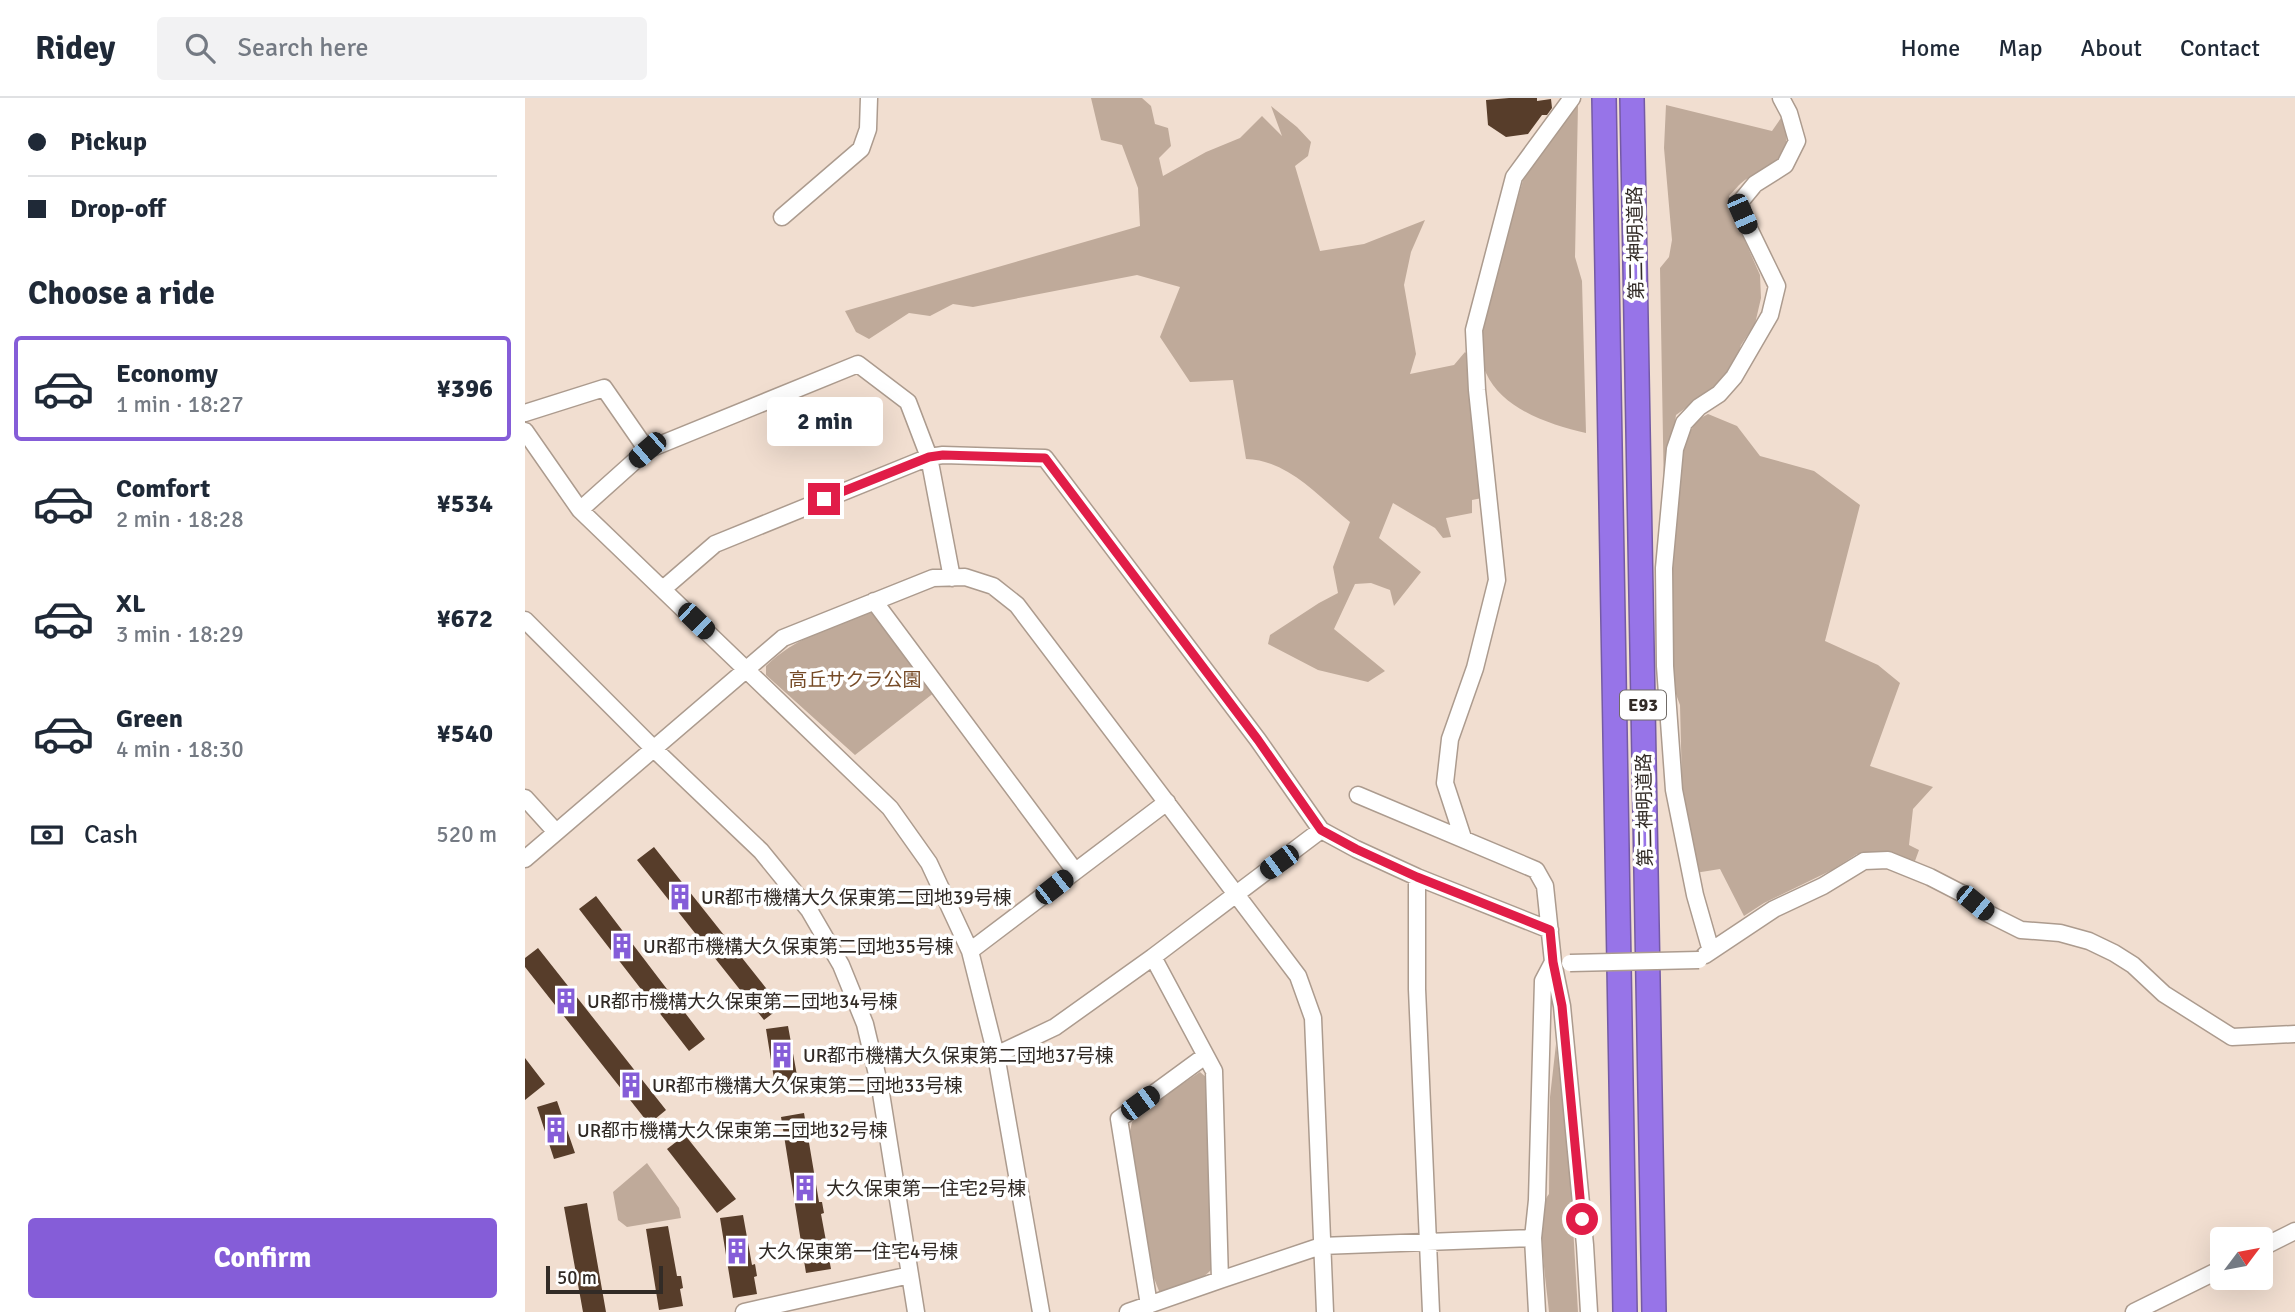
<!DOCTYPE html>
<html lang="en">
<head>
<meta charset="utf-8">
<style>
  :root { --surface:#fff; --page:#f2f2f3; --text:#1f2937; --muted:#747a83; --line:#e0e1e3; --accent:#855dd8 }
  body { margin:0; font-family:Signika,"Noto Sans JP",sans-serif; background:var(--page); color:var(--text); height:100vh; display:flex; flex-direction:column; font-size:26px; white-space:nowrap }
  * { box-sizing:border-box; margin:0 }
  p { font-size:23px; color:var(--muted) }
  .icon { flex:none; width:38px; height:38px; fill:none; stroke:currentColor; stroke-width:2; stroke-linecap:round; stroke-linejoin:round }
  .map { position:relative; flex:1; overflow:hidden }
  .drawer { display:flex; flex-direction:column; background:var(--surface); width:525px }
  .drawer>* { flex:none }
  .hud { display:grid; align-content:center; height:154px; padding:0 28px; background:var(--surface) }
  .needle { width:46px; rotate:58deg }
  .tools { position:absolute; left:1685px; top:1129px; display:grid; gap:14px }
  .tools a { display:grid; place-items:center; width:63px; height:63px; border-radius:7px; background:var(--surface); box-shadow:0 7px 28px #0002; font-size:35px }
  .scale { position:absolute; left:21px; bottom:18px; width:117px; box-sizing:border-box; padding-left:7px; border:4px solid #322b26; border-top:0; font-size:19px; line-height:24px; white-space:nowrap; color:#322b26; -webkit-text-stroke:5px #fff; paint-order:stroke }
  .end { position:absolute; width:32px; height:32px; margin:-16px; border:9px solid #e11d48; background:#fff; box-shadow:0 0 0 4px #fff }
  .from { border-radius:50% }
  .bubble { position:absolute; height:49px; border-radius:7px; background:var(--surface); box-shadow:0 7px 28px #0002; font-size:23px; font-weight:800; line-height:49px; text-align:center }
  .car { position:absolute; width:21px; height:42px; margin:-21px -10px; border-radius:9px; box-shadow:0 0 5px 2px #0007; background:linear-gradient(#222 24%,#8ab4d8 0 40%,#222 0 76%,#8ab4d8 0 86%,#222 0) }
  .hud b { display:flex; align-items:center; gap:24px; height:66px; font-size:26px }
  .hud b+b { border-top:2px solid var(--line) }
  .hud i { width:18px; height:18px; background:var(--text) }
  ul { padding:0; list-style:none }
  li { display:flex; align-items:center; gap:21px; height:105px; margin:0 14px 10px; padding:0 14px; border:4px solid transparent; border-radius:7px }
  li div { flex:1 }
  li b { display:block; font-size:26px }
  li em { font-style:normal; font-weight:800 }
  li.active { border-color:var(--accent) }
  li>.icon { width:63px; height:63px; stroke-width:1.5 }
  h2 { padding:0 28px; font-size:32px; line-height:84px }
  .pay { display:flex; align-items:center; gap:18px; height:77px; padding:0 28px; font-size:26px }
  .pay p { margin-inline-start:auto }
  .primary-button { display:flex; gap:14px; margin-top:auto; padding:14px 28px }
  .primary-button a { flex:1; height:80px; border-radius:7px; background:var(--accent); color:#fff; font-size:28px; font-weight:800; line-height:80px; text-align:center }
  header { display:flex; align-items:center; gap:42px; box-sizing:border-box; height:98px; padding:0 35px; background:var(--surface); border-bottom:2px solid var(--line) }
  header strong { font-size:33px }
  nav { display:flex; gap:38px; margin-inline-start:auto; font-size:24px }
  .search { width:490px; height:63px; background:var(--page); display:flex; align-items:center; gap:18px; box-sizing:border-box; padding:0 24px; border-radius:7px; color:var(--muted); font-size:26px }
  main { display:flex; flex:1; min-height:0 }
  .map>svg:first-child { display:block }
  .green { fill:#bfaa9a }
  .building { fill:#573d2a }
  .lines { fill:none; stroke-linecap:round; stroke-linejoin:round }
  .minor-casing { stroke:#ac9b8e; stroke-width:19 }
  .highway-casing { stroke:#745aa4; stroke-width:26 }
  .minor { stroke:#fff; stroke-width:16 }
  .highway { stroke:#9774e8; stroke-width:23 }
  .minor-bridge-casing { stroke:#ac9b8e; stroke-width:19; stroke-linecap:butt }
  .minor-bridge { stroke:#fff; stroke-width:16 }
  .route { stroke:#e11d48; stroke-width:9 }
  .labels { text-anchor:middle; stroke-width:7; stroke-linejoin:round; paint-order:stroke }
  .shield { fill:#fff; stroke:#706b67; stroke-width:2 }
  .shield-label { font-size:18px; font-weight:bold; fill:#322b26 }
  .street-label { font-size:19px; fill:#322b26; stroke:#fff }
  .park-label { font-size:19px; fill:#764b27; stroke:#fff }
  .poi-label { font-size:19px; fill:#322b26; stroke:#fff; text-anchor:start }
</style>
</head>
<body>
<header>
<strong>Ridey</strong>
<div class="search"><svg class="icon" aria-label="search" viewBox="0 0 24 24"><circle cx="10" cy="10" r="6"/><path d="M15 15l6 6"/></svg>Search here</div>
<nav><a>Home</a><a>Map</a><a>About</a><a>Contact</a></nav>
</header>
<main>
<section class="drawer">
<div class="hud">
<b><i class="from"></i>Pickup</b>
<b><i></i>Drop-off</b>
</div>
<h2>Choose a ride</h2>
<ul>
<li class="active"><svg class="icon" aria-label="car" viewBox="0 0 24 24"><path d="M5 17H2v-5l4-1 3-4h7l3 4 3 1v5h-3M9 17h6M6 11h13"/><circle cx="7" cy="17" r="2"/><circle cx="17" cy="17" r="2"/></svg><div><b>Economy</b><p>1 min · 18:27</p></div><em>¥396</em></li>
<li><svg class="icon" aria-label="car" viewBox="0 0 24 24"><path d="M5 17H2v-5l4-1 3-4h7l3 4 3 1v5h-3M9 17h6M6 11h13"/><circle cx="7" cy="17" r="2"/><circle cx="17" cy="17" r="2"/></svg><div><b>Comfort</b><p>2 min · 18:28</p></div><em>¥534</em></li>
<li><svg class="icon" aria-label="car" viewBox="0 0 24 24"><path d="M5 17H2v-5l4-1 3-4h7l3 4 3 1v5h-3M9 17h6M6 11h13"/><circle cx="7" cy="17" r="2"/><circle cx="17" cy="17" r="2"/></svg><div><b>XL</b><p>3 min · 18:29</p></div><em>¥672</em></li>
<li><svg class="icon" aria-label="car" viewBox="0 0 24 24"><path d="M5 17H2v-5l4-1 3-4h7l3 4 3 1v5h-3M9 17h6M6 11h13"/><circle cx="7" cy="17" r="2"/><circle cx="17" cy="17" r="2"/></svg><div><b>Green</b><p>4 min · 18:30</p></div><em>¥540</em></li>
</ul>
<div class="pay"><svg class="icon" aria-label="cash" viewBox="0 0 24 24"><path d="M3 7h18v10H3z"/><circle cx="12" cy="12" r="2"/></svg>Cash<p>520 m</p></div>
<div class="primary-button"><a>Confirm</a></div>
</section>
<div class="map">
<svg width="1770" height="1214" viewBox="0 0 1770 1214">
  <rect width="100%" height="100%" fill="#f1ded0"/>
  <path class="green" d="M566 0H617L626 8 630 26 643 30 646 48 634 60 638 78 681 54 715 40 737 18 757 38 746 8 772 29 786 44 783 58 770 68 795 153 839 146 900 122 886 154 879 187 891 256 885 276 929 267 940 254 946 261 957 400 947 402V415L921 420 926 439 918 440 910 430 868 405 854 440 896 474 869 508 865 492 846 485 830 486 809 531 860 573 843 584 793 572 743 546 745 537 794 505 813 495 808 469 825 424C794 399 763 362 721 361L708 282 665 284 635 239 655 189 612 177 448 209 428 206 405 218 384 215 344 241 331 234 320 213 615 128 613 90 597 47 576 42Z
    M1053 6 1050 159 1057 183 1061 335C1025 327 977 311 961 275 954 261 956 242 956 227L999 79Z
    M1141 7 1247 33 1256 20C1273 59 1248 64 1220 82 1214 86 1209 93 1204 98L1209 118 1235 177 1236 200 1230 226 1216 247 1209 268 1184 293 1151 317 1139 398 1135 170 1144 159 1147 142 1139 50Z
    M1183 316 1212 328 1235 358 1289 373 1335 407 1300 543 1353 567 1375 585 1345 668 1408 689 1388 711 1384 747 1394 752 1390 763 1360 753 1332 756 1307 772 1239 805 1219 818 1195 771 1170 775 1158 727 1155 607 1145 580 1144 489 1157 348 1172 322Z
    M344 513 351 517 410 594 330 657 241 577V568C269 540 308 529 344 513Z
    M1031 946 1043 1043 1053 1214H1024C1022 1190 1009 1112 1024 1096L1025 999Z
    M675 974 682 980 689 1168C679 1183 651 1195 634 1193L627 1175 604 1038 607 1024 617 1013Z
    M122 1065 154 1110 156 1120 102 1129 93 1122 88 1094Z"/>
  <path class="building" d="M984 0H1012V3L1026 1 1027 10 1022 17H1017L1003 36 981 39 963 27 961 2Z
    M129 749 256 909 239 922 112 762Z
    M71 798 180 941 164 953 54 811Z
    M13 850 141 1012 124 1026 0 869V860Z
    M263 928 273 983 250 987 241 931Z
    M0 960 20 986 0 1002Z
    M32 1003 50 1055 29 1061 12 1009Z
    M279 1015 294 1104H297L299 1115 296 1116 301 1143 304 1142 306 1154 303 1155 306 1171 281 1175 256 1019Z
    M160 1037 211 1101 192 1115 142 1051Z
    M62 1105 66 1129 81 1214H58L39 1109Z
    M218 1117 227 1167 230 1166 232 1178 229 1179 232 1196 208 1200 195 1120Z
    M143 1128 152 1178H156L158 1190 155 1191 158 1208 134 1212 121 1131Z"/>
  <g class="lines">
    <g class="minor-casing">
      <path id="minor" d="M257 119 336 51 343 31 344 0
        M0 315 79 290 122 352
        M0 333 55 412 365 710 404 765 445 853 471 957 516 1214
        M55 412 122 352 333 266 383 304 404 359 427 480
        M138 491 190 446 404 359 418 357 520 360 733 642 796 732 831 751 892 779 1025 832
        M349 503 550 773
        M0 522 129 651 236 753 284 812 316 867 340 926 355 989 391 1214
        M833 697 1011 772 1020 788 1028 864 1037 908 1060 1147 1064 1214
        M0 700 31 734
        M938 740 920 685 925 641 950 570 972 482 952 292 949 232 989 79 1047 0
        M0 761 258 540 408 480 440 479 468 488 492 507 773 878 788 920 800 1214
        M892 779V891L906 1214
        M445 853 642 704
        M1186 853 1170 797 1149 692 1140 568 1139 470 1150 351 1159 325 1174 309 1194 296 1209 279 1245 217 1252 188 1217 116 1216 103 1230 86 1260 67 1272 43 1264 15 1256 0
        M1180 857 1249 811 1298 788 1339 763 1363 762 1405 779 1438 796 1462 815 1496 832 1535 835 1564 843 1589 855 1608 867 1639 896 1707 939 1770 936
        M628 859 796 732
        M471 957 530 929 628 859 689 973 695 1182 603 1214
        M1736 1150 1770 1133
        M695 1182 796 1148 1008 1140
        M624 1207 594 1021 680 958
        M219 1214 385 1177
        M1012 1214 1008 1140 1012 1102 1018 883 1028 864
        M1609 1214 1698 1170"/>
    </g>
    <g class="highway-casing">
      <path id="highway" d="M1079 0 1100 1214
        M1107 0 1129 1214"/>
    </g>
    <use href="#minor" class="minor"/>
    <use href="#highway" class="highway"/>
    <g class="minor-bridge-casing">
      <path id="minor-bridge" d="M1045 865 1174 862"/>
    </g>
    <use href="#minor-bridge" class="minor-bridge"/>
  </g>
  <g class="lines">
    <path class="route" d="M299 401 404 359 418 357 520 360 733 642 796 732 831 751 892 779 1025 832 1028 864 1037 908 1057 1121"/>
  </g>
  <defs>
    <g id="building-bare" transform="scale(2.1)"><path d="M-4-6H4V6H1V3H-1V6H-4ZM-2.5-4.3h1.7v1.8h-1.7ZM.8-4.3h1.7v1.8H.8ZM-2.5-1h1.7V.8h-1.7ZM.8-1h1.7V.8H.8Z" fill="#855dd8" stroke="#fff" stroke-width="2.5" paint-order="stroke"/></g>
  </defs>
  <g fill-rule="evenodd">
    <use href="#building-bare" x="155" y="799"/>
    <use href="#building-bare" x="97" y="848"/>
    <use href="#building-bare" x="41" y="903"/>
    <use href="#building-bare" x="257" y="957"/>
    <use href="#building-bare" x="106" y="987"/>
    <use href="#building-bare" x="31" y="1032"/>
    <use href="#building-bare" x="280" y="1090"/>
    <use href="#building-bare" x="212" y="1153"/>
  </g>
  <g class="labels">
    <rect class="shield" x="1095" y="592.5" width="46" height="29" rx="5"/>
    <g class="shield-label">
      <text x="1118" y="613">E93</text>
    </g>
    <g class="street-label">
      <text transform="translate(1110 145) rotate(-91)" y="7">第二神明道路</text>
      <text transform="translate(1119 712) rotate(-91)" y="7">第二神明道路</text>
    </g>
    <g class="park-label">
      <text x="330" y="588">高丘サクラ公園</text>
    </g>
    <g class="poi-label">
      <text x="176" y="806">UR都市機構大久保東第二団地39号棟</text>
      <text x="118" y="855">UR都市機構大久保東第二団地35号棟</text>
      <text x="62" y="910">UR都市機構大久保東第二団地34号棟</text>
      <text x="278" y="964">UR都市機構大久保東第二団地37号棟</text>
      <text x="127" y="994">UR都市機構大久保東第二団地33号棟</text>
      <text x="52" y="1039">UR都市機構大久保東第二団地32号棟</text>
      <text x="301" y="1097">大久保東第一住宅2号棟</text>
      <text x="233" y="1160">大久保東第一住宅4号棟</text>
    </g>
  </g>
</svg>
<div class="tools">
<a><svg class="needle" viewBox="-14 -14 28 28"><path d="M0-13l5 13h-10z" fill="#e53935"/><path d="M0 13l5-13h-10z" fill="#747a83"/></svg></a>
</div>
<div class="scale">50 m</div>
<i class="end from" style="left:1057px;top:1121px"></i>
<i class="end" style="left:299px;top:401px"></i>
<div class="bubble" style="left:242px;top:299px;width:116px">2 min</div>
<i class="car" style="left:1217px;top:116px;rotate:156deg"></i>
<i class="car" style="left:122px;top:352px;rotate:229deg"></i>
<i class="car" style="left:171px;top:523px;rotate:134deg"></i>
<i class="car" style="left:754px;top:764px;rotate:234deg"></i>
<i class="car" style="left:529px;top:789px;rotate:52deg"></i>
<i class="car" style="left:1450px;top:805px;rotate:129deg"></i>
<i class="car" style="left:615px;top:1005px;rotate:54deg"></i>
</div>
</main>
</body>
</html>
